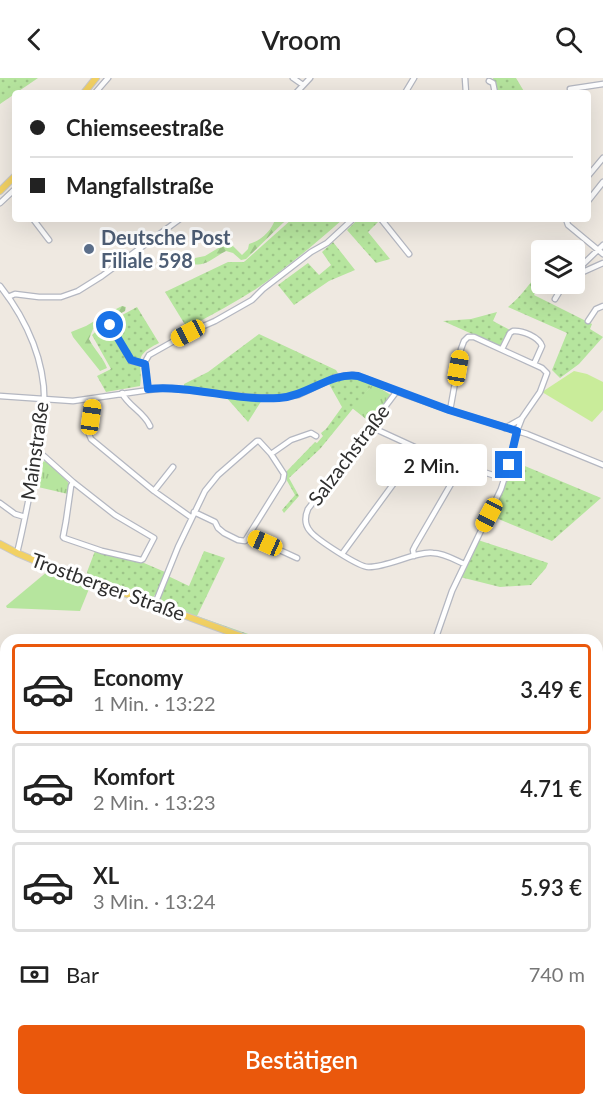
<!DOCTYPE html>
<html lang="de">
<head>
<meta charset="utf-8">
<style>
  :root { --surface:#fff; --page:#f2f2f2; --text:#222; --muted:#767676; --line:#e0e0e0; --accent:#ea580c }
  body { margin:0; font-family:Lato,sans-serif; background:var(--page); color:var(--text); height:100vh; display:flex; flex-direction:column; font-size:22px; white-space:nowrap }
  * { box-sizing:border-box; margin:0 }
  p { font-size:20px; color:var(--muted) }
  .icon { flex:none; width:33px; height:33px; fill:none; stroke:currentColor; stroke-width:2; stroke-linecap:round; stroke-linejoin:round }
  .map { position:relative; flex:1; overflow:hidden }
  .details { position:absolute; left:0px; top:556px; width:603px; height:472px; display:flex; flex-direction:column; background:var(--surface); border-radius:18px 18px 0 0; box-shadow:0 6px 24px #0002 }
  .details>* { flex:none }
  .hud { position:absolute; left:12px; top:12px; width:579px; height:132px; border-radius:6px; box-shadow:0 6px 24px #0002; display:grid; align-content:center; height:132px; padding:0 18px; background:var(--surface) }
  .tools { position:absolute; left:531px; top:162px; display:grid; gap:12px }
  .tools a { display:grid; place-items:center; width:54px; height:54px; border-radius:6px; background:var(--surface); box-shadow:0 6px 24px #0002; font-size:30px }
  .end { position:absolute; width:27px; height:27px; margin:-14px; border:8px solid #1a73e8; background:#fff; box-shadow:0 0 0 3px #fff }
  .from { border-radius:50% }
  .bubble { position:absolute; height:42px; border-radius:6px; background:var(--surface); box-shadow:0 6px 24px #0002; font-size:20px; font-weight:600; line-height:42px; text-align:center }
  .car { position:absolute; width:18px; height:36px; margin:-18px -9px; border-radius:8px; box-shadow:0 0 4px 2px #0007; background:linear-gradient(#f5c518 24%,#345 0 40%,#f5c518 0 76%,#345 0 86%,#f5c518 0) }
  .hud b { display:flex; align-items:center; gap:21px; height:57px; font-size:22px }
  .hud b+b { border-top:2px solid var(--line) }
  .hud i { width:15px; height:15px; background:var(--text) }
  ul { padding:10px 0 0; list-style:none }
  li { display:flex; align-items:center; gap:18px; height:90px; margin:0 12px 9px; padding:0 6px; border:3px solid var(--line); border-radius:6px }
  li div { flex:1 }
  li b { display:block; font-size:22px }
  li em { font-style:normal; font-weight:600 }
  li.selected { border-color:var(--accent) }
  li>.icon { width:54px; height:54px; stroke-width:1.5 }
  .pay { display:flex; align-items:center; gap:15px; height:66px; padding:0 18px; font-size:22px }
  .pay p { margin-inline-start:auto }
  .button { display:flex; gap:12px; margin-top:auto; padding:12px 18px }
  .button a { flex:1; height:69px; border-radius:6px; background:var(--accent); color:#fff; font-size:24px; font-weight:600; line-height:69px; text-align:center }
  header { display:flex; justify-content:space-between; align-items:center; height:78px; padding:0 18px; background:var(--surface); font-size:27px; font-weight:600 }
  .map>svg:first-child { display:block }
  .grass { fill:url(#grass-dots) }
  .forest { fill:url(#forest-firs) }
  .park { fill:url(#park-tufts) }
  .garden { fill:#b6e59e }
  .pitch { fill:#c9ec9a }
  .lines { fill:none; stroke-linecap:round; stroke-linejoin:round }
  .stream { stroke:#75cff0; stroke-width:1.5 }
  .minor-casing { stroke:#b4b7c1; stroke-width:7 }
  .major-casing { stroke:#c9c9c9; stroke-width:8 }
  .minor { stroke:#fff; stroke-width:4.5 }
  .major { stroke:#f2d163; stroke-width:6 }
  .route { stroke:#1a73e8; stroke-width:8 }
  .service-dot { fill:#5c6f8a; stroke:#fff; stroke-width:2 }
  .labels { text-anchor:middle; stroke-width:6; stroke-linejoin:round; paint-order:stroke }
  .service-label { font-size:20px; font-weight:bold; fill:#4e5e75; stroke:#fff; text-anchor:start }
  .street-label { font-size:20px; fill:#2e2e2e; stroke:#fff }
</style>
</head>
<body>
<header><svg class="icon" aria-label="back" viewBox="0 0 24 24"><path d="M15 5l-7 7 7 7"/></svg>Vroom<svg class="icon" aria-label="search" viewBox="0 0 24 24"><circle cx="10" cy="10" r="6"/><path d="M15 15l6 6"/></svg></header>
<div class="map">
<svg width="603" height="1028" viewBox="0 0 603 1028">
  <defs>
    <pattern id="grass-dots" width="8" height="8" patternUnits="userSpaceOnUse" patternTransform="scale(1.5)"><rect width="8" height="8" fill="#b6e59e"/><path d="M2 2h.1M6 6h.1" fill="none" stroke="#9dc588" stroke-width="1.8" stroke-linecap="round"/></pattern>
    <pattern id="forest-firs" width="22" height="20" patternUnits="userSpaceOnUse" patternTransform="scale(1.5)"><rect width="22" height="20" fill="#b6e59e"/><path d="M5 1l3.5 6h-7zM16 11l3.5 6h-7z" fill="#9dc588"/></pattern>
    <pattern id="park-tufts" width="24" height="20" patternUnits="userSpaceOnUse" patternTransform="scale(1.5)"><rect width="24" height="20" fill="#b6e59e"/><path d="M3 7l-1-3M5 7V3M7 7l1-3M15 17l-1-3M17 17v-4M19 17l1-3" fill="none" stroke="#9dc588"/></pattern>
  </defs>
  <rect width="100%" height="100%" fill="#efe9e1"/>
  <path class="grass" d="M0 0H38L0 26Z
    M493 0H516L525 15H496Z
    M292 141H343C315 166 286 190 256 211 234 225 210 238 187 250L165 214 228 184H244Z
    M358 141H376L378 144 368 154 390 181 376 185 347 152Z
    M333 164 355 192 329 203 294 227 278 207 308 185 319 197 331 187 322 174Z
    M541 193V204L534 217 592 246 590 251 603 259 579 286 560 300 552 292 567 255 508 229C522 218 529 205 541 193Z
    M137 229 159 265C130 279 144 285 140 308L106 314 97 298 111 291 92 257 102 248Z
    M497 234 493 243 510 252 503 266 499 268 443 243 471 241Z
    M259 256 336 292 339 297 296 315 281 318 262 319 184 309V306L208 294Z
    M346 301H356L373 306 320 371 289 400 299 418 284 435 282 432 295 417 286 401V394L315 364 317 365 323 358 321 355 326 351 342 329 329 306Z
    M225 318 262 322 248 344Z
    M513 383 601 420 552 463 491 438 507 402Z
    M478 462 548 485 546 490 531 507 500 509 460 499Z
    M95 473 144 485 165 494 156 516 153 519 151 518 88 497 87 494Z
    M204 473 225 480 197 538 265 562H260L244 557 159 525V522L168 498 189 508Z
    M603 824V889H597V826Z
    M603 915V1008L597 1012V917Z
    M510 1023H580L577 1028H500Z"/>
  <path class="forest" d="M275 141H287L246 181 241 182 233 175 226 173C216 178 205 189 194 186L195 180 205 178 225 166 232 167 242 177 248 171 249 166C260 163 272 153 275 141Z
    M122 228 126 229 125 233 93 251 89 261C94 271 103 279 107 290L100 293 73 259 71 254 86 248 108 235Z
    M0 587 6 588V792L0 789Z"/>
  <path class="park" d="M373 306 391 317 371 345 352 330Z
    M43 383 47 384 67 403 69 406 68 416 38 409Z"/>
  <path class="garden" d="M48 493 91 506 80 533 7 530 6 528Z"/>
  <path class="pitch" d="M574 293 587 296 603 304V332L592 344 542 314Z"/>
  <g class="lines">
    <path class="stream" d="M0 606 6 607
      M597 825 603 823
      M0 931 6 924
      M237 1023 240 1028
      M381 1023 386 1028
      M1 1028 6 1016"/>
    <g class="minor-casing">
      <path id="minor" d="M293 0 303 7
        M465 0 466 15
        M489 3 493 5 495 15
        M570 11 603 6
        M95 15 108 0
        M296 15 310 0
        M405 15 414 0
        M588 98 603 80
        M588 123 603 104
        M0 125 15 111
        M33 141 49 162
        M381 141 409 176
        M566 141 568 147 603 176
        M574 195 603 167
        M574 198 603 185
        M0 208C27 242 47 286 44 331 43 351 38 370 35 390 29 418 24 447 17 475
        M8 219 15 216 39 219H61L78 213 102 198 180 141
        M555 221 564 206
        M588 243 596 231 603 228
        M110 247 131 283 145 286
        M502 271 510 255 513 253C522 252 539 259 542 268L534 286
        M148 311 145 290V284L149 277 190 254 215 243 252 222 263 211 311 174 327 165 353 141
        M397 313 308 431C305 438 304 446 310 453 316 461 360 490 369 489 389 489 416 473 433 475 444 475 455 482 464 486
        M122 315C128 328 144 334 150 348
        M0 318 73 323 163 310 198 313 248 319 278 320 298 317 336 299 354 297 364 300 406 317 449 332 527 356 603 387
        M94 321 89 356 91 361 154 413 192 440
        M371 349 419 371 462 387 505 401
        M505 350 521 341
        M37 375 44 378 73 404 71 408 66 443 63 459 64 460 102 473 141 482 143 481 154 460 115 437 73 404
        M271 376 291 362 311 355 316 358
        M154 413 173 389
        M0 425 15 436 25 439
        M249 458 297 480
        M342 476 419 371
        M414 478 413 472 415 468 462 387
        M155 526 178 469 205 413 218 397 257 363H259L271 376 284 396 283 402 245 463 238 462 224 455 218 450 215 444 194 434
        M435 562 452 513 501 411 509 386 517 353 522 340 540 314 547 295 542 290 474 259H468L464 263 461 271 451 327 449 332
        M597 626 603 627
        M297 1028 300 1023"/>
    </g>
    <g class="major-casing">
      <path id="major" d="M84 15 96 0
        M0 113 15 98
        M0 466 17 475 59 493 113 511 251 562
        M412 1023 414 1028"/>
    </g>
    <use href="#minor" class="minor"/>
    <use href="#major" class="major"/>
  </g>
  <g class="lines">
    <path class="route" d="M110 247 131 282 145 286 148 311C192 307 235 323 279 320 308 318 330 294 358 298L449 332 517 353 509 387"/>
  </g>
  <circle class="service-dot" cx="89" cy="171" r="6"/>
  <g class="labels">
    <g class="service-label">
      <text x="101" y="167">Deutsche Post<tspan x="101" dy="23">Filiale 598</tspan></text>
    </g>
    <g class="street-label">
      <text transform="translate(35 373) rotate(-82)" y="7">Mainstraße</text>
      <text transform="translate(349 377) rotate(-53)" y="7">Salzachstraße</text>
      <text transform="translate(108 509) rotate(20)" y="7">Trostberger Straße</text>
    </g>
  </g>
</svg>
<div class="tools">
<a><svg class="icon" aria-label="layers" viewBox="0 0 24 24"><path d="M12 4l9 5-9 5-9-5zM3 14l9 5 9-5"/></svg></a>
</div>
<i class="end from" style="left:110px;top:247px"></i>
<i class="end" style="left:509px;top:387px"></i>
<div class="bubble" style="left:376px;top:366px;width:111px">2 Min.</div>
<i class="car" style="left:188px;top:255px;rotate:242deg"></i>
<i class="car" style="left:458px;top:290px;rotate:10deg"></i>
<i class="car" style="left:91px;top:339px;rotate:8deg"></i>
<i class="car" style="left:489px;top:437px;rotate:208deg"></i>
<i class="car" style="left:265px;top:465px;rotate:294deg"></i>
<div class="hud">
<b><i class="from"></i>Chiemseestraße</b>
<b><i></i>Mangfallstraße</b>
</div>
<section class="details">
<ul>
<li class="selected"><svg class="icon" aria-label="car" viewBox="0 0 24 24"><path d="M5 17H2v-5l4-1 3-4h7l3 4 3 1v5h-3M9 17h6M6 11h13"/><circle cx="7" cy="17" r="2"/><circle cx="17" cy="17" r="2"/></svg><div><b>Economy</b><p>1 Min. · 13:22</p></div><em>3.49 €</em></li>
<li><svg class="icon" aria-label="car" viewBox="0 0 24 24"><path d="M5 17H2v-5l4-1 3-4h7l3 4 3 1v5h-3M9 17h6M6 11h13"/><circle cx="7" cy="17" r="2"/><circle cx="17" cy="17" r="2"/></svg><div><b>Komfort</b><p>2 Min. · 13:23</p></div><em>4.71 €</em></li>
<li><svg class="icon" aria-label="car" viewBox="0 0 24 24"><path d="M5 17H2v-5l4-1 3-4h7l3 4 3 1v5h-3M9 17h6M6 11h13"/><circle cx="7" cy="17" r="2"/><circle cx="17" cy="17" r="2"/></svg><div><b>XL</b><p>3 Min. · 13:24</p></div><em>5.93 €</em></li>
</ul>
<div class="pay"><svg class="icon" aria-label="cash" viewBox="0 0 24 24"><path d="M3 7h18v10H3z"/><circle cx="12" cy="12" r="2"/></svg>Bar<p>740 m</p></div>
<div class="button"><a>Bestätigen</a></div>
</section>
</div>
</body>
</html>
